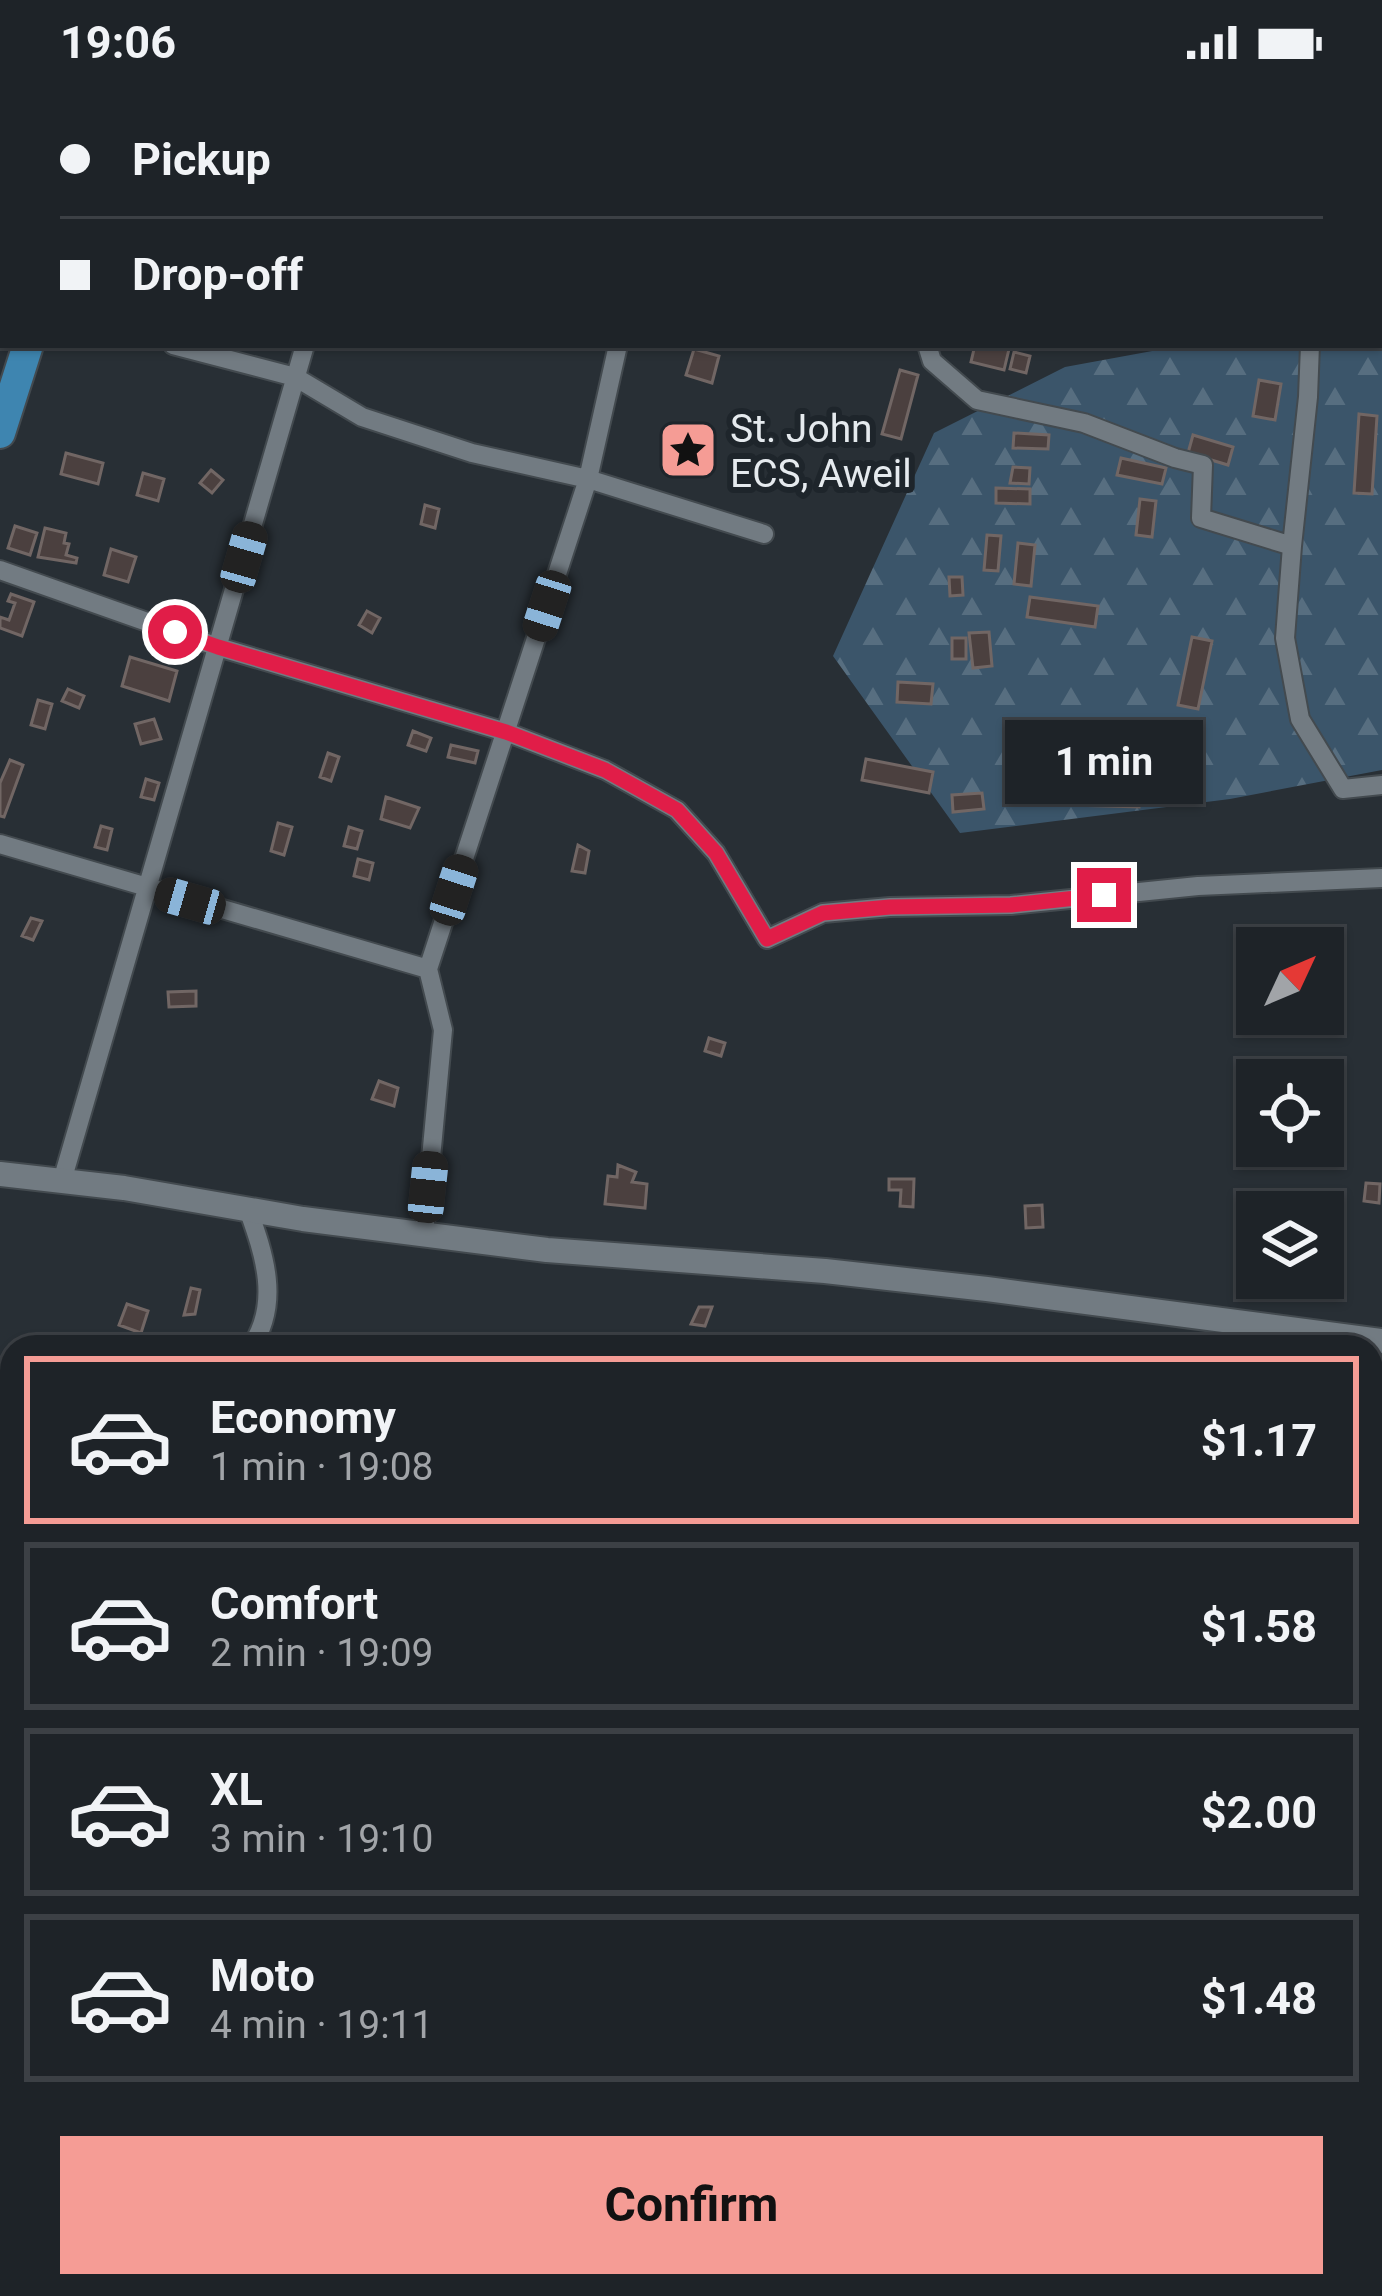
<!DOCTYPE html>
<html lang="en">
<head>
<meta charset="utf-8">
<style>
  :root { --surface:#1e2328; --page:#262b30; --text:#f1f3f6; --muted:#a1a4a8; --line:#3c4045; --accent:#f59c95 }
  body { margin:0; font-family:Roboto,sans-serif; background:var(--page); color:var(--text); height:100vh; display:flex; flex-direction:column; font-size:45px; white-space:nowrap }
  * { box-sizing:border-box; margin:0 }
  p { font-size:39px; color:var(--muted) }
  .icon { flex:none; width:66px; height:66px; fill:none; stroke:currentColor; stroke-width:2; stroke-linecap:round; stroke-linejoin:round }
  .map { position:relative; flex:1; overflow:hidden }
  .side { position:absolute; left:0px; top:1251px; width:1383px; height:963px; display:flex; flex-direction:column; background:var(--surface); border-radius:36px 36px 0 0; box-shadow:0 3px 9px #0004,0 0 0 3px var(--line) }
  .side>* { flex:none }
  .hud { position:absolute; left:0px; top:0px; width:1383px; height:264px; box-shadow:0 3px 9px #0004,0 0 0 3px var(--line); display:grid; align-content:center; height:264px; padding:0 60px; background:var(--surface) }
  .needle { width:78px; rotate:46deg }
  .fabs { position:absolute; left:1236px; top:843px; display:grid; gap:24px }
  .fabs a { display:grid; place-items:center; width:108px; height:108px; border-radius:0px; background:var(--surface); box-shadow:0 3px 9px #0004,0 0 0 3px var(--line); font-size:60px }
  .end { position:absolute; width:54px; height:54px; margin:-27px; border:15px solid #e11d48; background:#fff; box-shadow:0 0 0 6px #fff }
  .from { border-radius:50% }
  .bubble { position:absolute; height:84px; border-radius:0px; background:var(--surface); box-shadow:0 3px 9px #0004,0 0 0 3px var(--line); font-size:39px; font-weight:700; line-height:84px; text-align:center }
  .car { position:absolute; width:36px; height:72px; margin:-36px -18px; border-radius:15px; box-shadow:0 0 9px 3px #0007; background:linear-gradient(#222 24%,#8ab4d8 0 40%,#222 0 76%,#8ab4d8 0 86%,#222 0) }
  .hud b { display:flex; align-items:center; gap:42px; height:114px; font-size:45px }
  .hud b+b { border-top:3px solid var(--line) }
  .hud i { width:30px; height:30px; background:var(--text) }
  ul { padding:21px 0 0; list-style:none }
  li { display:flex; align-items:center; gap:36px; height:168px; margin:0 24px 18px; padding:0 36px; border:6px solid var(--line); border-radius:0px }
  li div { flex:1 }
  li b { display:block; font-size:45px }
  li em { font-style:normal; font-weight:700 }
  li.selected { border-color:var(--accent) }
  li>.icon { width:108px; height:108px; stroke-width:1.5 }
  .cta { display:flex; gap:24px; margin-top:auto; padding:24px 60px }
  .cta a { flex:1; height:138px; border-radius:0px; background:var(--accent); color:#111; font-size:48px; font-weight:700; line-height:138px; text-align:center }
  .status { display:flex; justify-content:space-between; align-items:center; height:84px; padding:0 60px; background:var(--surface); direction:ltr }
  .status svg { height:33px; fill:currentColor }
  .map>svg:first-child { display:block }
  .forest { fill:url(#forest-firs) }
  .building { fill:#4b403f; stroke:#716664; stroke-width:3 }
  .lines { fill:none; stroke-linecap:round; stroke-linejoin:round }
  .minor-casing { stroke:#434a4f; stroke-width:22 }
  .tertiary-casing { stroke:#434a4f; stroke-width:28 }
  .primary-casing { stroke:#434a4f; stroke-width:34 }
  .minor { stroke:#727b82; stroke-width:18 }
  .tertiary { stroke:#727b82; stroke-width:24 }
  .primary { stroke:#3e85b0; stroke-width:30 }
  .route { stroke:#e11d48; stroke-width:15 }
  .labels { text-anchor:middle; stroke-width:12; stroke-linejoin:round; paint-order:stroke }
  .poi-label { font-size:39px; fill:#e5eaee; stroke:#1e252b; text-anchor:start }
</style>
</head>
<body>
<div class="status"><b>19:06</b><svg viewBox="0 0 49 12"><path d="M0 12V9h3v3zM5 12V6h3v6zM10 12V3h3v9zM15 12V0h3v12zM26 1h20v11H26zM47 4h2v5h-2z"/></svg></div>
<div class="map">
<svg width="1382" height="2212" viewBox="0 0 1382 2212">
  <defs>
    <pattern id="forest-firs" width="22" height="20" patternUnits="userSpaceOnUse" patternTransform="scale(3)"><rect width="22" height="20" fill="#3b556a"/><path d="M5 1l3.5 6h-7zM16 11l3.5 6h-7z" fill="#576e80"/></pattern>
  </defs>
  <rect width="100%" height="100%" fill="#282f35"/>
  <path class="forest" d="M1382 30V686L1230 715 960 749 833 572 934 349 1065 283 1185 261H1380Z"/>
  <path class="building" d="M975 261 1009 265 1004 286 971 278Z
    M694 265 719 272 712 299 686 291Z
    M1014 268 1030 272 1026 289 1010 285Z
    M900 286 918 291 901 355 882 350Z
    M1259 296 1281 300 1275 336 1253 332Z
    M1359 330 1377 332 1372 410 1354 409Z
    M1014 349 1049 351 1048 365 1013 364Z
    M1193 351 1233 363 1228 381 1188 369Z
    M66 369 103 379 98 400 61 390Z
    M1121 374 1166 384 1162 400 1117 391Z
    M1013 383 1030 384 1029 400 1010 399Z
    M211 386 223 396 212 409 200 399Z
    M143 389 164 395 158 417 137 411Z
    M996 404 1030 405V420L996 419Z
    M1140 415 1156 417 1152 453 1136 451Z
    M425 421 439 425 435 444 421 440Z
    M15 442 37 449 30 471 8 464Z
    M45 444 66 449 64 459 69 460 66 471 77 474 76 479 38 473Z
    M987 451 1001 452 998 487 984 486Z
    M1018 459 1035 461 1031 502 1014 500Z
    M111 465 136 473 128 498 104 491Z
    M949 493H962L963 511 950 512Z
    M11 510 34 518 22 552 0 544V533L9 536 15 519 8 517Z
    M1030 513 1098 522 1095 543 1027 533Z
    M367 527 380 534 372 549 359 541Z
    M989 548 992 582 973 584 969 549Z
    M1192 553 1212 557 1198 625 1178 621Z
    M952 554H966V575H952Z
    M130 573 177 587 169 617 122 602Z
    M898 598 933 600 931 620 897 618Z
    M68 605 84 612 79 624 62 617Z
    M38 616 52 620 45 645 31 641Z
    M154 635 161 655 141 660 135 640Z
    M413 647 431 654 426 667 408 661Z
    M451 661 478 667 475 679 448 673Z
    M328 669 339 673 331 697 320 693Z
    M866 675 933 688 929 709 862 696Z
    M10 676 23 681 4 733 0 732V699Z
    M146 695 159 699 154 716 141 713Z
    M1070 700 1139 703V723L1070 721Z
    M982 709 984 725 953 728 952 711Z
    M386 713 419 724 410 744 381 735Z
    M278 739 292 743 284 771 271 767Z
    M101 742 112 745 107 766 95 763Z
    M349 743 362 747 357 765 344 762Z
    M578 761 589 767 585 789 572 787Z
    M358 775 373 779 369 796 354 792Z
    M31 834 42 837 33 856 22 852Z
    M196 907V922L169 923 168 908Z
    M709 954 725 959 721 972 705 967Z
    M379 997 398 1004 394 1022 372 1015Z
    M618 1081 636 1088 632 1098 647 1100 645 1124 605 1120 608 1092 617 1093Z
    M889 1095H914L913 1123 900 1122 901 1106H889Z
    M1366 1099 1380 1100 1379 1119 1364 1117Z
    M1042 1121 1043 1143 1026 1144 1025 1122Z
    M191 1204 200 1206 195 1230 184 1231Z
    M127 1220 148 1227 141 1249 119 1241Z
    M699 1223H712L705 1242 691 1240Z"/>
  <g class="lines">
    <g class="minor-casing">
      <path id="minor" d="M236 0 245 3
        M383 3 384 0
        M675 3 676 0
        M854 3 855 0
        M1323 3 1324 0
        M0 168 3 172
        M173 261 295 293 362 333 472 369 588 395 764 450
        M927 261 932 277 977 316 1084 339 1175 374 1203 381 1201 434 1292 462 1285 554 1300 635 1343 705 1382 701
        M1292 462 1308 313 1310 261
        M0 486 218 563 506 648 605 686 677 726 716 769 767 855 823 829 890 823 1011 821 1198 802 1382 794
        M0 760 428 885
        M62 1097 305 261
        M248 1125C264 1170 281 1219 251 1263
        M424 1149 443 946 428 885 588 395 618 261
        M0 1449 12 1462
        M0 1583 12 1572"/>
    </g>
    <g class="tertiary-casing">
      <path id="tertiary" d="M0 1090 124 1104 303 1135 547 1166 825 1187 987 1205 1382 1257"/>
    </g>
    <g class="primary-casing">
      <path id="primary" d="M107 3 108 0
        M0 349 28 261"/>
    </g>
    <use href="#minor" class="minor"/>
    <use href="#tertiary" class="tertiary"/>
    <use href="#primary" class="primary"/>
  </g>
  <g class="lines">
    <path class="route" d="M175 548 218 563 506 648 605 686 677 726 716 769 767 855 823 829 890 823 1011 821 1104 811"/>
  </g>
  <defs>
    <g id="sight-square" transform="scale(3)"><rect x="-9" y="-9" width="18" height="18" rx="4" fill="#f59c95" stroke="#1e252b"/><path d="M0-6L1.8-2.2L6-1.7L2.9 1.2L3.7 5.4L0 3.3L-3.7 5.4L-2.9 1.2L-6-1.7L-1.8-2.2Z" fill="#111"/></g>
  </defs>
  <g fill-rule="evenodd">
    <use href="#sight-square" x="688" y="366"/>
  </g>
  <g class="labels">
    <g class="poi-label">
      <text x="730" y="358">St. John<tspan x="730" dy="45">ECS, Aweil</tspan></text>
    </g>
  </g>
</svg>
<div class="fabs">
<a><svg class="needle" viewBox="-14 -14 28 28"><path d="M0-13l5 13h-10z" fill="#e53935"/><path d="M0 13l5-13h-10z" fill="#a1a4a8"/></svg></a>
<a><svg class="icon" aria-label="locate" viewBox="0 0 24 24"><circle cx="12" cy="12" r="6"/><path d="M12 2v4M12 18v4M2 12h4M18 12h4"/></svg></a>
<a><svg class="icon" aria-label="layers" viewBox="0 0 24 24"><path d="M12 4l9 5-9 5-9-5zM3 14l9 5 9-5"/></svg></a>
</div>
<i class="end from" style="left:175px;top:548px"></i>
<i class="end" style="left:1104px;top:811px"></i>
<div class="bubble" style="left:1005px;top:636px;width:198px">1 min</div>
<i class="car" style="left:244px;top:473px;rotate:16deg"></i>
<i class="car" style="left:547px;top:522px;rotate:198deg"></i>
<i class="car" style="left:454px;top:806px;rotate:18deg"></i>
<i class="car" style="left:190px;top:817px;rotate:286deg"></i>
<i class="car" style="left:428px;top:1103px;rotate:6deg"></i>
<div class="hud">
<b><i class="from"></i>Pickup</b>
<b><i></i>Drop-off</b>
</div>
<section class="side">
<ul>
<li class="selected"><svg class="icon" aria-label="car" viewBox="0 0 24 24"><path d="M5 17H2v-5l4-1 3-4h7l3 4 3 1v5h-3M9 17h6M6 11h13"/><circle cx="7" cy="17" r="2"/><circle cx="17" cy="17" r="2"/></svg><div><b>Economy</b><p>1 min · 19:08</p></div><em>$1.17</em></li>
<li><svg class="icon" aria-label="car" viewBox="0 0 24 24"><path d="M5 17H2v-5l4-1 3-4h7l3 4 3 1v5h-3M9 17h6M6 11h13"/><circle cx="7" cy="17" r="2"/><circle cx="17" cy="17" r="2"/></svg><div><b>Comfort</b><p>2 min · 19:09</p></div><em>$1.58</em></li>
<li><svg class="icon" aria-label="car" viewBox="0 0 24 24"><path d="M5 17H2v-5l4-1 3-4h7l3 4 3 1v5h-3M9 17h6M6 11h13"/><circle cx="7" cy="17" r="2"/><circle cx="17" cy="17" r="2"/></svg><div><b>XL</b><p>3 min · 19:10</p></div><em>$2.00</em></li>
<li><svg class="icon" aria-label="car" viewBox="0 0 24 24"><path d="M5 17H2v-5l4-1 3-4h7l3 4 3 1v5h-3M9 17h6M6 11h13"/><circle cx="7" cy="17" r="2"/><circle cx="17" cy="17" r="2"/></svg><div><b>Moto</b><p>4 min · 19:11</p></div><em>$1.48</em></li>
</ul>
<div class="cta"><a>Confirm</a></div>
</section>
</div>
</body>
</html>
